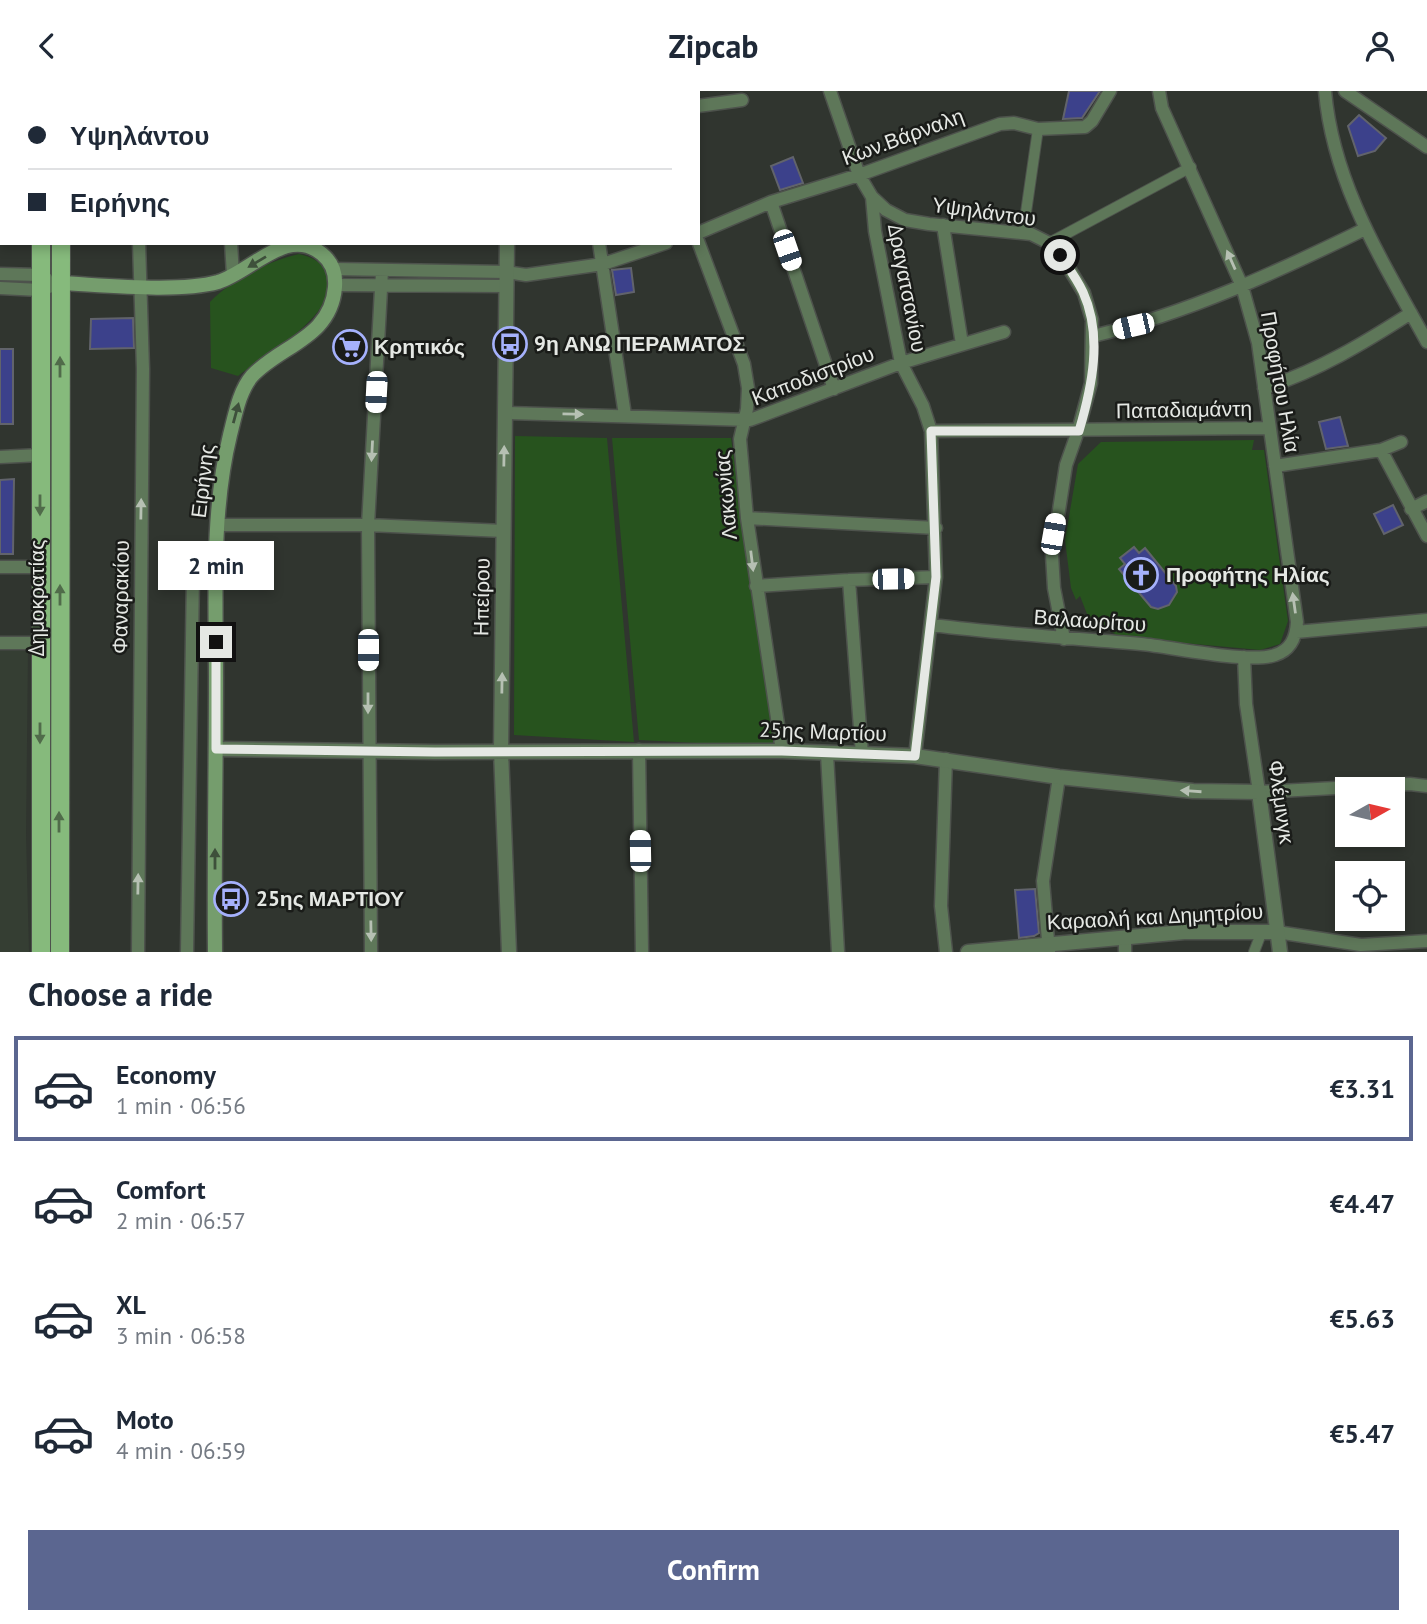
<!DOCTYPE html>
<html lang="en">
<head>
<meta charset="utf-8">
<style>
  :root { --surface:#fff; --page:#f6f6f7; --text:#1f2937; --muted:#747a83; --line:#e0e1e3; --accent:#5b6690 }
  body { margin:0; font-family:"PT Sans",sans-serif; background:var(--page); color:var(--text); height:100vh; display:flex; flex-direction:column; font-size:26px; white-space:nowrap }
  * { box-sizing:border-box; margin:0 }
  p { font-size:23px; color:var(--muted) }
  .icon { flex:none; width:38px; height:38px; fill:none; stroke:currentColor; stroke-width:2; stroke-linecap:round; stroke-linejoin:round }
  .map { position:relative; height:861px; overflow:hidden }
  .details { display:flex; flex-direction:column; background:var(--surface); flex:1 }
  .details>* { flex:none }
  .banner { position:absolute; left:0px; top:0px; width:700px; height:154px; box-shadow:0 4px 10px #0003; display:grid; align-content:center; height:154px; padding:0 28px; background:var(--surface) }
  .needle { width:46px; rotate:82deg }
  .buttons { position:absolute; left:1335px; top:686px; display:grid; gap:14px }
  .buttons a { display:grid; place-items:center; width:70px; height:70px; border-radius:0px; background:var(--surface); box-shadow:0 4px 10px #0003; font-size:35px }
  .end { position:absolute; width:32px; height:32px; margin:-16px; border:9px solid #e5e8e4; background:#111; box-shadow:0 0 0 4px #111 }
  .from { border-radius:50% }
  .bubble { position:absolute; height:49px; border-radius:0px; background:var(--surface); box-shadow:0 4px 10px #0003; font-size:23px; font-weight:600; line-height:49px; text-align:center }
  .car { position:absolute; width:21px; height:42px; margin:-21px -10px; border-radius:9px; box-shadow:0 0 5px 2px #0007; background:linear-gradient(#fff 24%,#345 0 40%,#fff 0 76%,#345 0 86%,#fff 0) }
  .banner b { display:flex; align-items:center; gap:24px; height:66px; font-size:26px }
  .banner b+b { border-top:2px solid var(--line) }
  .banner i { width:18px; height:18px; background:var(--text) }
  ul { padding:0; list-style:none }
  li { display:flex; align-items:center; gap:21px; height:105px; margin:0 14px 10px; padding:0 14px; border:4px solid transparent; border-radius:0px }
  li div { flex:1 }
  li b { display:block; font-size:26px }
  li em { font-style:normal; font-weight:600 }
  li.selected { border-color:var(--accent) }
  li>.icon { width:63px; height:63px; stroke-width:1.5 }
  h2 { padding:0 28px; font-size:32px; line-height:84px }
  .action { display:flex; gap:14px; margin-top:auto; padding:14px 28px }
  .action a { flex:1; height:80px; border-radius:0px; background:var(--accent); color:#fff; font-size:28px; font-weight:600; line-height:80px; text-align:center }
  header { display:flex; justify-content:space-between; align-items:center; height:91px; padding:0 28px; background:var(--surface); font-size:32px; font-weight:600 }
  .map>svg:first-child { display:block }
  .built { fill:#353e33 }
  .green { fill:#27531e }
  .building { fill:#3c418b; stroke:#61636b; stroke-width:2 }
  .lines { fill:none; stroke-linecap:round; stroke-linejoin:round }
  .pedestrian-casing { stroke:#4d524c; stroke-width:12 }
  .minor-casing { stroke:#4d524c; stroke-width:15 }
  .tertiary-casing { stroke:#4d524c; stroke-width:17 }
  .secondary-casing { stroke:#4d524c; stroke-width:17 }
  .primary-casing { stroke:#4d524c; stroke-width:20 }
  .pedestrian { stroke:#5e7759; stroke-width:10 }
  .minor { stroke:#5e7759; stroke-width:12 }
  .tertiary { stroke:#5e7759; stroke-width:14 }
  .secondary { stroke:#759d6d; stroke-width:14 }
  .primary { stroke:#86ba7c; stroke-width:18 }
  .oneway { fill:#b6c0b3 }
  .oneway2 { fill:#3e503b }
  .oneway3 { fill:#506b4a }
  .route { stroke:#e5e8e4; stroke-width:9 }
  .labels { text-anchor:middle; stroke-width:5; stroke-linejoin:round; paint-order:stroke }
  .street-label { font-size:21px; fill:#e5e8e4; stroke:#1a1c19 }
  .poi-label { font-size:21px; font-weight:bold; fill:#e5e8e4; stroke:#1a1c19; text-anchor:start }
</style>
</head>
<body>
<header><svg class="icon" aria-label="back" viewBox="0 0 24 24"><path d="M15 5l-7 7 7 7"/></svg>Zipcab<svg class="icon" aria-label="person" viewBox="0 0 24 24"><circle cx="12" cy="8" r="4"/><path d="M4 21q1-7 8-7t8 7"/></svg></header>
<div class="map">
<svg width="1427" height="861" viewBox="0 0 1427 861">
  <rect width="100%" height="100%" fill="#30352f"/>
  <path class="built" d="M0 560H28L26 744 29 861H0Z"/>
  <path class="green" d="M299 163C312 166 323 171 328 185 340 223 263 265 238 285L211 277 210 211C229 190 271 169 299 163Z
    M515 345 607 347 634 651 514 644Z
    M612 347H731L775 656 639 649Z
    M1254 349 1252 359H1264L1288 530 1280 553 1260 559 1119 546 1087 523 1080 505 1076 509 1071 497 1065 449 1078 373 1101 351Z"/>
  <path class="building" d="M1069 0H1100L1082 27 1063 28Z
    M1359 24 1386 47 1375 60 1358 65 1348 35Z
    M793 66 803 92 780 99 771 75Z
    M631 177 634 201 616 204 612 179Z
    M133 227 134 257 90 258 91 228Z
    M0 258H13V333H0Z
    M1340 326 1348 355 1326 358 1319 331Z
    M14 388 13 463H0V389Z
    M1393 414 1403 434 1384 443 1374 423Z
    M1134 456 1139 462 1145 457 1176 495 1177 501 1169 514 1158 518 1151 516 1119 478 1125 473 1120 467Z
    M1035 798 1039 842 1034 845 1019 847 1015 799Z"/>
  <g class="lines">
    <g class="pedestrian-casing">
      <path id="pedestrian" d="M1023 142 1038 38
        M1049 152 1191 76
        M1254 861 1262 840"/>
    </g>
    <g class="minor-casing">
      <path id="minor" d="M649 0V2
        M830 0 859 84 872 106 886 119 905 129 929 133 1031 143 1049 152 1061 164 1084 202 1092 229 1091 292 1078 340 1066 374 1052 464 1054 497 1064 548
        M1325 0C1333 93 1383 171 1427 251
        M1345 0 1427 56
        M142 2V0
        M213 2V0
        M698 15 742 9
        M872 106 875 140 901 272 923 315 931 340 936 486 915 665
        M771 111 834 298
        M943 134 962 253
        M698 142 771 111 859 84 1000 33 1014 32 1038 38 1085 36 1092 30 1110 0
        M698 150 744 273 748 297 747 318 740 348 747 427 782 660
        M231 152 233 184
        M599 152 625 324
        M334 178 506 181 526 184 603 173 666 152
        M0 183 40 184 46 187
        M335 194 506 195
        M0 197 40 199 60 192
        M1093 245C1188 222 1277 181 1365 138
        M1264 297C1318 280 1364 252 1411 222
        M505 322 750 329 901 272 1004 241
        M931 340 1268 337
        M1381 359 1427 445
        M0 366 40 364
        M1275 375 1381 359 1401 351
        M1411 418 1427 410
        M747 427 936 437
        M218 434H368L504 440
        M0 476H40
        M849 489 862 664
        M756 495 849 489 936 486
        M932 534C1002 543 1071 547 1141 553 1173 556 1249 573 1275 564 1291 559 1296 547 1297 531L1258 252 1242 195 1162 17 1159 0
        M1296 541 1427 529
        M0 552H40
        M1244 566 1246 613 1259 701 1410 693 1427 695
        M639 659 642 861
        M827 663 838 861
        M1277 841 1361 854 1427 850
        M1125 846V861
        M138 861 143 278 139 152
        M187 861 193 484C199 475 207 476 217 475
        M371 861 368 434 382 180
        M946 861 941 815 946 668
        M1049 861 1043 790 1059 686"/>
    </g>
    <g class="tertiary-casing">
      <path id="tertiary" d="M313 2V0
        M509 2V0
        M507 152 501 660 509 861
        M216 658 435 661 782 660 915 665 1059 686 1193 700 1259 701 1280 861
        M968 861 1184 841H1277"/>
    </g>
    <g class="secondary-casing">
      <path id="secondary" d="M60 192C103 194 178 202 218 191 251 181 288 134 322 163 333 172 336 183 335 196 331 247 281 254 252 285 239 300 235 325 230 344 211 422 216 506 216 586 216 678 214 769 215 861"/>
    </g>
    <g class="primary-casing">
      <path id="primary" d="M44 2V0
        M66 2V0
        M41 861V152
        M60 861 61 152"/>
    </g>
    <use href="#pedestrian" class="pedestrian"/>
    <use href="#minor" class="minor"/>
    <use href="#tertiary" class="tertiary"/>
    <use href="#secondary" class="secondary"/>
    <use href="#primary" class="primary"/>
  </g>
  <defs><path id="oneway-solid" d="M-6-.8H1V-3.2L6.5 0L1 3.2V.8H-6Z" transform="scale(1.75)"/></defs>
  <g class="oneway">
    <use href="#oneway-solid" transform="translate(1231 169) rotate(-114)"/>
    <use href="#oneway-solid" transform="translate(573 323) rotate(1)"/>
    <use href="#oneway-solid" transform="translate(372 360) rotate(93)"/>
    <use href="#oneway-solid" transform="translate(504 365) rotate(-89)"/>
    <use href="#oneway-solid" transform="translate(141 418) rotate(-89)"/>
    <use href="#oneway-solid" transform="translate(752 470) rotate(83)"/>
    <use href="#oneway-solid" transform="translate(1294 512) rotate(-98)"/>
    <use href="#oneway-solid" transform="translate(502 592) rotate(-89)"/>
    <use href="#oneway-solid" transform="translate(368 612) rotate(90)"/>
    <use href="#oneway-solid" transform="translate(1191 700) rotate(-176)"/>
    <use href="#oneway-solid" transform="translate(138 793) rotate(-89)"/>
    <use href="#oneway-solid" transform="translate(371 840) rotate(89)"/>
  </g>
  <g class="oneway2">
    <use href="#oneway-solid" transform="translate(257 171) rotate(149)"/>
    <use href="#oneway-solid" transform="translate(236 322) rotate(-75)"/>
    <use href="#oneway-solid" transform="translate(215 768) rotate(-90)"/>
  </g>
  <g class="oneway3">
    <use href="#oneway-solid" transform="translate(60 276) rotate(-90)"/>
    <use href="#oneway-solid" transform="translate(40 414) rotate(90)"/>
    <use href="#oneway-solid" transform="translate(60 504) rotate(-90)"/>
    <use href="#oneway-solid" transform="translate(40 642) rotate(90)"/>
    <use href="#oneway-solid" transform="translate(59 731) rotate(-90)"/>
  </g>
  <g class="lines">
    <path class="route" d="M216 551V658L435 661 782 660 915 665 936 486 931 340H1079C1092 296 1103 245 1083 201 1077 188 1068 176 1060 164"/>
  </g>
  <defs>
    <g id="bus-ring" transform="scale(1.75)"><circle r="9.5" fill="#1a1c19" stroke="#a5b1fc" stroke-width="1.5"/><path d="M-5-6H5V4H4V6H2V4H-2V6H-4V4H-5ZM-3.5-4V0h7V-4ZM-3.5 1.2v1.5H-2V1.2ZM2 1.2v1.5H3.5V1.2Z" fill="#a5b1fc"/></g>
    <g id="supermarket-ring" transform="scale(1.75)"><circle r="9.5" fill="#1a1c19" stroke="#a5b1fc" stroke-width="1.5"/><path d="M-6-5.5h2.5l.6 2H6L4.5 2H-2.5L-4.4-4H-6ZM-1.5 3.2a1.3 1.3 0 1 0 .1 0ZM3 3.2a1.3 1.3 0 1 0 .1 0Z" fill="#a5b1fc"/></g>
    <g id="church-ring" transform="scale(1.75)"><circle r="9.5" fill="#1a1c19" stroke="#a5b1fc" stroke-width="1.5"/><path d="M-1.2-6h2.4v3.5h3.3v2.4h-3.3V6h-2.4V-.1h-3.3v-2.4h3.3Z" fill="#a5b1fc"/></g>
  </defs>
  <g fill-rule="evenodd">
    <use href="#bus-ring" x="510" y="253"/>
    <use href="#supermarket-ring" x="350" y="256"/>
    <use href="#church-ring" x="1141" y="484"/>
    <use href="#bus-ring" x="231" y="808"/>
  </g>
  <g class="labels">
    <g class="street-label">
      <text transform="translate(903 46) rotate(-20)" y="7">Κων.Βάρναλη</text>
      <text transform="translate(984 121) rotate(8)" y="7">Υψηλάντου</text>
      <text transform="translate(907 197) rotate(79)" y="7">Δραγατσανίου</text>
      <text transform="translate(813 285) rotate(-21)" y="7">Καποδιστρίου</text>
      <text transform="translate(1280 291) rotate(80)" y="7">Προφήτου Ηλία</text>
      <text transform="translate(1184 319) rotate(-1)" y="7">Παπαδιαμάντη</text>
      <text transform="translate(203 390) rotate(-83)" y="7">Ειρήνης</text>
      <text transform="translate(726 404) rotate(-95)" y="7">Λακωνίας</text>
      <text transform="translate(121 506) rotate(-89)" y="7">Φαναρακίου</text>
      <text transform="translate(482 506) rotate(-89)" y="7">Ηπείρου</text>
      <text transform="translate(37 507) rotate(-90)" y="7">Δημοκρατίας</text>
      <text transform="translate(1090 530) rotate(4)" y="7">Βαλαωρίτου</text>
      <text transform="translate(823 641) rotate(2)" y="7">25ης Μαρτίου</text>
      <text transform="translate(1281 711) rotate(82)" y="7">Φλέμινγκ</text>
      <text transform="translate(1155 826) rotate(-3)" y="7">Καραολή και Δημητρίου</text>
    </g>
    <g class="poi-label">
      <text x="534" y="260">9η ΑΝΩ ΠΕΡΑΜΑΤΟΣ</text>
      <text x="374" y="263">Κρητικός</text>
      <text x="1166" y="491">Προφήτης Ηλίας</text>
      <text x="256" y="815">25ης ΜΑΡΤΙΟΥ</text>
    </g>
  </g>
</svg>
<div class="buttons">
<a><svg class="needle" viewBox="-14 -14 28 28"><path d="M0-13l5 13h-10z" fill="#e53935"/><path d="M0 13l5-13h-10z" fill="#747a83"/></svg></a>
<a><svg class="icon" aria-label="locate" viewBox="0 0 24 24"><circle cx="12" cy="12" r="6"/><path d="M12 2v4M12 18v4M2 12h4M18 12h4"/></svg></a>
</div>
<i class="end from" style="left:1060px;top:164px"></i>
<i class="end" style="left:216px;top:551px"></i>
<div class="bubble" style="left:158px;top:450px;width:116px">2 min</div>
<i class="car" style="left:787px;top:159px;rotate:161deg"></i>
<i class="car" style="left:1133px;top:235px;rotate:257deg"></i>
<i class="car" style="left:376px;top:301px;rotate:183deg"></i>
<i class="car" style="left:1053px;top:443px;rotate:10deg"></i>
<i class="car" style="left:893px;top:488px;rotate:89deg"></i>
<i class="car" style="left:368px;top:559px;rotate:180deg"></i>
<i class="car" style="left:640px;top:760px;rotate:359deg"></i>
<div class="banner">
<b><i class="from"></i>Υψηλάντου</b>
<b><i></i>Ειρήνης</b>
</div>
</div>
<section class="details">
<h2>Choose a ride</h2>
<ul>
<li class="selected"><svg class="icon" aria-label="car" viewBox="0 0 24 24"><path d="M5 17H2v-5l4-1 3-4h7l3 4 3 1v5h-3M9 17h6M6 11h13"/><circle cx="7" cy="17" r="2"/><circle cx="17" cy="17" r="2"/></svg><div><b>Economy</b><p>1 min · 06:56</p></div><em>€3.31</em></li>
<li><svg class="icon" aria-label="car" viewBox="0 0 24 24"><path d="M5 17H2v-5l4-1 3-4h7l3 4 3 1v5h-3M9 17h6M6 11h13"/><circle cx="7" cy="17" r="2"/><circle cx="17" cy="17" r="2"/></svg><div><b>Comfort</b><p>2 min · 06:57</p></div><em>€4.47</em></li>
<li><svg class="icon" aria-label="car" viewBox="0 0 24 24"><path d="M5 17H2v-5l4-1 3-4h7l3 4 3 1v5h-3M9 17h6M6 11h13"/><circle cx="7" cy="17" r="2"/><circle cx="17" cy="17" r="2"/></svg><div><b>XL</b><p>3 min · 06:58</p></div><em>€5.63</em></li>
<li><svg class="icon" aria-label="car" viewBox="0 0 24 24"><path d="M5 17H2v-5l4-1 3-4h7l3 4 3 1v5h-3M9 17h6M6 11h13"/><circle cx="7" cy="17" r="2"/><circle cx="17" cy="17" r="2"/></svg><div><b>Moto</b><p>4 min · 06:59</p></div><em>€5.47</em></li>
</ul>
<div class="action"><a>Confirm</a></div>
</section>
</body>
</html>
